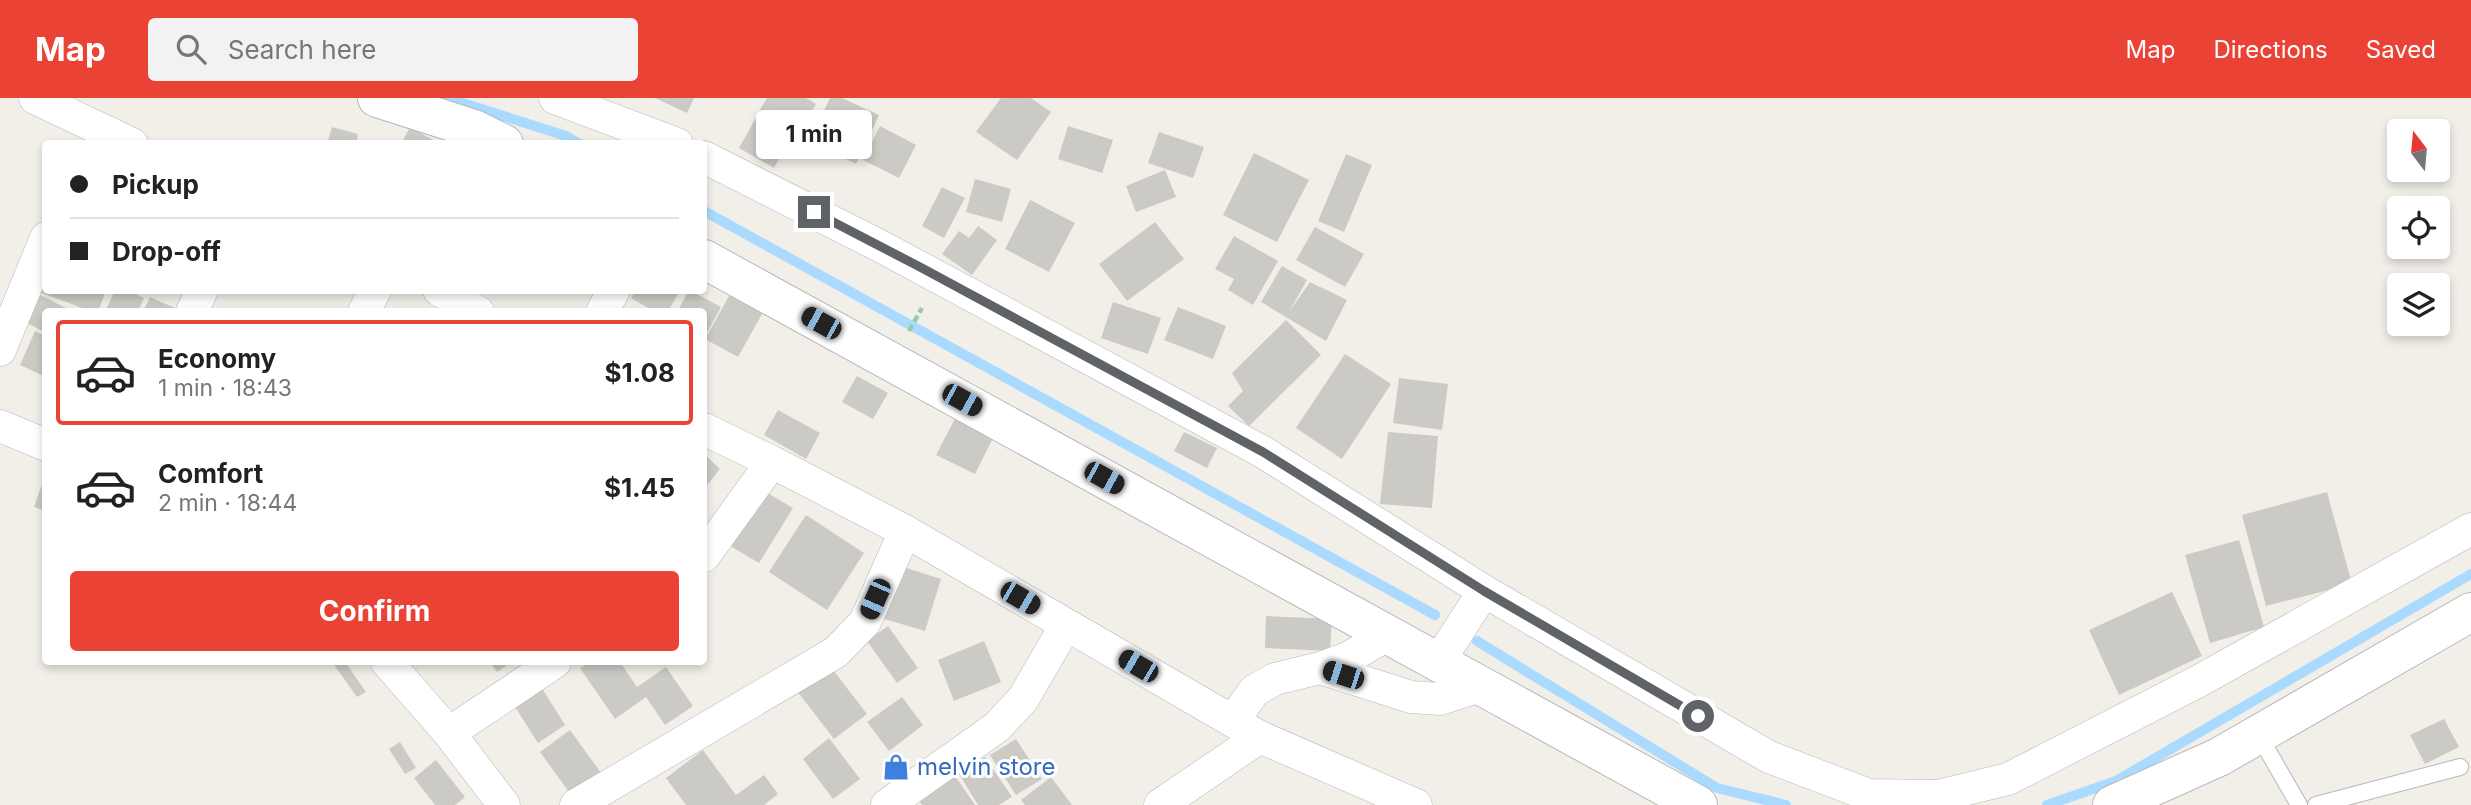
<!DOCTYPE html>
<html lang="en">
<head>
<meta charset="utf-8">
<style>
  :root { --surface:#fff; --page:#f2f2f2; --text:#222; --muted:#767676; --line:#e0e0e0; --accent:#ea4335 }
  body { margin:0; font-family:Inter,sans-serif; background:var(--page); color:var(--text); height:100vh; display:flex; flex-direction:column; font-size:26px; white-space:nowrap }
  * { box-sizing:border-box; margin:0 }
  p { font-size:23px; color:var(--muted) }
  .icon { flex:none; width:38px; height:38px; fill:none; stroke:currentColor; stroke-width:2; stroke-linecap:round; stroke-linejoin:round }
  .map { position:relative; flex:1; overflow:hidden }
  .side { position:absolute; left:42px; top:210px; width:665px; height:357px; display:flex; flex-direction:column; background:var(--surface); border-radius:7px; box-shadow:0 4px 10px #0003 }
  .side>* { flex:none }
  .hud { position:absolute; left:42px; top:42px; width:665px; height:154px; border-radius:7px; box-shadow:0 4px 10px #0003; display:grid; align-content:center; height:154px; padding:0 28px; background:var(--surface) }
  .needle { width:46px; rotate:344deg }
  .buttons { position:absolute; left:2387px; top:21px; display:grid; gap:14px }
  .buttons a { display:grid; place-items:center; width:63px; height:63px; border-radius:7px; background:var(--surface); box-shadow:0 4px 10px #0003; font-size:35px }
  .end { position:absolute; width:32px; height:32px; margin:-16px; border:9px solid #5f6368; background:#fff; box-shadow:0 0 0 4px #fff }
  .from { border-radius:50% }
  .bubble { position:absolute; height:49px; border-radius:7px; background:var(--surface); box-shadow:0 4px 10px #0003; font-size:23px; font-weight:700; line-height:49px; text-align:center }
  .car { position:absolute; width:21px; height:42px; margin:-21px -10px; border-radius:9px; box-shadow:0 0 5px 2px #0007; background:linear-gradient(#222 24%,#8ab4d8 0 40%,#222 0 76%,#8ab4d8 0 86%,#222 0) }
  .hud b { display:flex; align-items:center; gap:24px; height:66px; font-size:26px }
  .hud b+b { border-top:2px solid var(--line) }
  .hud i { width:18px; height:18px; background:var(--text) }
  ul { padding:12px 0 0; list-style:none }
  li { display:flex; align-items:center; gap:21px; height:105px; margin:0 14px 10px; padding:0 14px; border:4px solid transparent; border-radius:7px }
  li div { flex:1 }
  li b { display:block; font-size:26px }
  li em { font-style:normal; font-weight:700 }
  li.current { border-color:var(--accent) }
  li>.icon { width:63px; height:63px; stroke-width:1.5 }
  .primary-button { display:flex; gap:14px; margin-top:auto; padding:14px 28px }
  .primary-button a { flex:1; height:80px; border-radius:7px; background:var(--accent); color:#fff; font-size:28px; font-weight:700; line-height:80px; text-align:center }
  header { display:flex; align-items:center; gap:42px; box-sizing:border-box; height:98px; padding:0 35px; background:var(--accent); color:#fff }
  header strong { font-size:33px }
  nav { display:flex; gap:38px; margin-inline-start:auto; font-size:24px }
  .search { width:490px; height:63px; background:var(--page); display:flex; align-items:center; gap:18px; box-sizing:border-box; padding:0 24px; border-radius:7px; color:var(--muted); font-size:26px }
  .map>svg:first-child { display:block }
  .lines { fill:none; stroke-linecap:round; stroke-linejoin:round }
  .stream { stroke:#aadaff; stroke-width:10 }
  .building { fill:#cccac5 }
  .service-casing { stroke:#b5b8bc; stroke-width:18 }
  .minor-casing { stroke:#b5b8bc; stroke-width:33 }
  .tertiary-casing { stroke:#b5b8bc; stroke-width:40 }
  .path { stroke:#9cc7a9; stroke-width:4.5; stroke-dasharray:7 3.5; stroke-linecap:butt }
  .service { stroke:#fff; stroke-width:16 }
  .minor { stroke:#fff; stroke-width:32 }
  .tertiary { stroke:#fff; stroke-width:38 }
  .route { stroke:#5f6368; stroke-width:9 }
  .labels { text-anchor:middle; stroke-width:6; stroke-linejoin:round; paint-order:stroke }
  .shop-label { font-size:24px; fill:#366cbe; stroke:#fff; text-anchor:start }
</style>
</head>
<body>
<header>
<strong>Map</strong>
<div class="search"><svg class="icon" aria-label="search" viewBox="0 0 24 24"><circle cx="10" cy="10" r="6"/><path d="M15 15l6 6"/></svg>Search here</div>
<nav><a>Map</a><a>Directions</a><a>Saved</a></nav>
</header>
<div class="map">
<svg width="2471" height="707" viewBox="0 0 2471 707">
  <rect width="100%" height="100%" fill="#f1efe8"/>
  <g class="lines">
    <path class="stream" d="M447 0 566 38 580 46
      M704 113 1435 517
      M1477 543 1717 690 1786 707
      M2047 707 2116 683 2471 476"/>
  </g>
  <path class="building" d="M655 0H694L687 15Z
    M767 0H806L816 6 796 39 758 15Z
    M830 0H842L879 17 856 66 809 43Z
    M1001 0H1031L1051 14 1017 62 976 34Z
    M756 20 791 39 774 70 739 50Z
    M880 28 916 47 899 80 863 62Z
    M1068 28 1113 42 1102 75 1058 61Z
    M332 29 358 36 356 46H327Z
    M410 29 440 46H401Z
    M1159 34 1204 49 1193 80 1148 65Z
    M1254 55 1309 82 1277 144 1223 117Z
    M1346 56 1372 67 1344 134 1318 123Z
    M1165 72 1176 99 1136 114 1126 88Z
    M975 81 1011 91 1002 124 966 114Z
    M942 89 965 100 944 140 922 128Z
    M1030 102 1075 125 1049 174 1005 151Z
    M1155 124 1184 161 1127 203 1099 166Z
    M978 128 997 142 972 177 942 156 959 133 969 140Z
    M1315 129 1364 156 1345 189 1296 162Z
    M1234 138 1278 163 1253 207 1228 192 1234 181 1215 171Z
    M46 163V192H106L98 214H93L34 192Z
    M1282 168 1307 182 1289 214 1310 184 1347 202 1326 243 1261 204Z
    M733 191 766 209 738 259 705 241Z
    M115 192H128L144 200 138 214H105Z
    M636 192H680L668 214H655L631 200Z
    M689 192 721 209 704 240V214H677Z
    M38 196 74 214H46V235L25 224Z
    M150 199 175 210 173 214H143Z
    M1113 204 1161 220 1148 256 1101 240Z
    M1178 209 1226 228 1213 261 1164 242Z
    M1286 222 1321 257 1249 328 1228 308 1243 293 1232 275Z
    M35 233 46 238V279L20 267Z
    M1345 256 1391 286 1342 361 1296 330Z
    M857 278 888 295 873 321 842 304Z
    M1399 280 1448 286 1442 332 1393 325Z
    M778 312 820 335 806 361 764 337Z
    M959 313 997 332 975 376 936 357Z
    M1184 334 1217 350 1207 370 1174 353Z
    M1388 334 1438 338 1432 410 1380 406Z
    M704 356 720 371 704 391Z
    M45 378H46V413L34 409Z
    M759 390 793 410 759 465 725 445Z
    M2327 394 2352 486 2266 508 2242 417Z
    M806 417 864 455 827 512 769 474Z
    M2239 442 2264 529 2210 545 2185 457Z
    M897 467 941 481 925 533 881 520Z
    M2172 494 2202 558 2119 597 2089 532Z
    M1266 518 1332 521 1330 553 1265 550Z
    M888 528 918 570 897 585 867 543Z
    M984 543 1001 584 954 603 938 562Z
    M332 564H345L366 594 357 599Z
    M490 564H512L497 574Z
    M590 564H620L637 589 666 569 693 608 665 627 646 599 615 621 580 570Z
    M830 568 867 616 834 641 797 593Z
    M538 584 565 627 538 645 510 601Z
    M902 599 923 627 889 653 867 624Z
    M2444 621 2459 649 2425 666 2410 637Z
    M570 632 607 683 577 705 540 654Z
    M829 640 860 681 833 701 803 661Z
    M1016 641 1042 681 1016 697 990 657Z
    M400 644 416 670 405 676 389 651Z
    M703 652 736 697 764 677 778 696 764 707H686L666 680Z
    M985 659 1012 699 999 707H978L959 676Z
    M436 662 465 699 455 707H435L414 680Z
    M951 672 975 707H922L915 696Z
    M1051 679 1072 707H1025L1021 702Z"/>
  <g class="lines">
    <g class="service-casing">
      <path id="service" d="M2258 636 2299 707
        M2316 707 2460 669"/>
    </g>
    <g class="minor-casing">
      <path id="minor" d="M35 0 132 46
        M555 0 677 46
        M704 59 880 148 1263 354 1484 493 1769 659 1869 697 1938 698 2008 681 2199 583 2471 431
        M439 192 478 214
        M192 214 202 192
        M364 214 375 192
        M602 214 614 192
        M0 252 46 140
        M0 328 46 347
        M704 331 772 364 905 433 1260 639 1416 707
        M704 458 772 364
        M1439 563 1484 493
        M387 564 449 635 504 707
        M1320 570 1411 599 1440 601 1483 587
        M1233 623 1254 593 1275 581 1320 570 1348 560 1389 536
        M449 635 555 564
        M576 707 836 554 865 524 905 433
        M887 707 997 629 1023 601 1066 527
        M1160 707 1260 639"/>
    </g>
    <g class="tertiary-casing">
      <path id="tertiary" d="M377 0 474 31 504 46
        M704 161 1698 707
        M2112 707 2219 659 2471 514"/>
    </g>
    <path class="path" d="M909 233 922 210"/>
    <use href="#service" class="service"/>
    <use href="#minor" class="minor"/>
    <use href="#tertiary" class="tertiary"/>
  </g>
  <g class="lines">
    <path class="route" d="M814 114 920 169 1263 354 1484 493 1698 618"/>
  </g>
  <defs>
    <g id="shop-bare" transform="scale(2.1)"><path d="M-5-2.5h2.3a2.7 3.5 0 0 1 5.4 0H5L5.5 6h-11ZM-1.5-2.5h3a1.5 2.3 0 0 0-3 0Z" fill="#3f7fe0" stroke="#fff" stroke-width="2.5" paint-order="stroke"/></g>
  </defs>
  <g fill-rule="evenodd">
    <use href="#shop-bare" x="896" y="669"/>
  </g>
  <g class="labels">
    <g class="shop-label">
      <text x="917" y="677">melvin store</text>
    </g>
  </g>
</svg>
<div class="buttons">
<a><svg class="needle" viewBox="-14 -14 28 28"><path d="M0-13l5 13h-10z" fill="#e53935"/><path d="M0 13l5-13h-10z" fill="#767676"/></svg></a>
<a><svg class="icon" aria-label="locate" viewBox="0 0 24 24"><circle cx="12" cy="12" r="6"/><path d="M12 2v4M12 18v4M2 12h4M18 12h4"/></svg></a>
<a><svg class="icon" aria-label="layers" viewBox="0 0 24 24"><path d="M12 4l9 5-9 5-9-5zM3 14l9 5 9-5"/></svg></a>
</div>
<i class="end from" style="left:1698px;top:618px"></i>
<i class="end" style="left:814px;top:114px"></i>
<div class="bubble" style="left:756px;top:12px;width:116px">1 min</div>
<i class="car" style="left:821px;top:225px;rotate:299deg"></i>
<i class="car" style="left:962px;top:302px;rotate:119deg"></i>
<i class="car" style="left:1104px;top:380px;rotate:119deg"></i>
<i class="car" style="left:1020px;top:500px;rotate:120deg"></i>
<i class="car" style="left:875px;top:501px;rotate:204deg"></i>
<i class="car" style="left:1138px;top:568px;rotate:300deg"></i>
<i class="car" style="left:1343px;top:577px;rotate:288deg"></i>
<div class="hud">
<b><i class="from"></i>Pickup</b>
<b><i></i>Drop-off</b>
</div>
<section class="side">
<ul>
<li class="current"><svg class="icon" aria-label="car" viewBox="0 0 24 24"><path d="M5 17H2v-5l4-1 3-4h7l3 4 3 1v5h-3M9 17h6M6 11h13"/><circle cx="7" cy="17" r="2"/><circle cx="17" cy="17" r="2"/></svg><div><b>Economy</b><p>1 min · 18:43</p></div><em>$1.08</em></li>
<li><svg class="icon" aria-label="car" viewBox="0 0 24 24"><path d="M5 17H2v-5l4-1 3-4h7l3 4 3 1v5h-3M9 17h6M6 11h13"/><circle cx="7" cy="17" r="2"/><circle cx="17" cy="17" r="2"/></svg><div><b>Comfort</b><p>2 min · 18:44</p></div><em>$1.45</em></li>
</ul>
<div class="primary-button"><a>Confirm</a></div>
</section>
</div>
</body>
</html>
